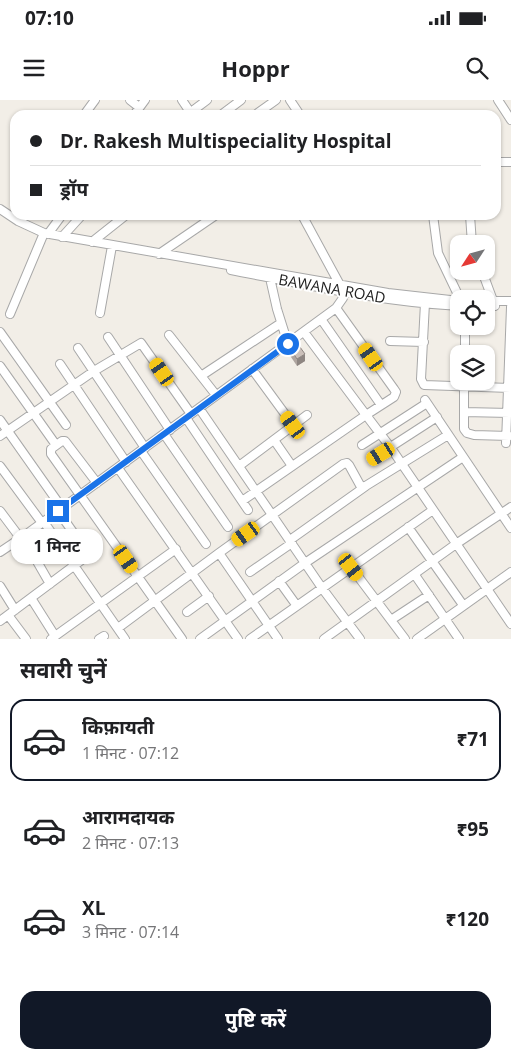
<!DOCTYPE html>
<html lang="hi">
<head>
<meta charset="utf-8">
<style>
  :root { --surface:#fff; --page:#f6f6f6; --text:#202124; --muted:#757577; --line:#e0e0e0; --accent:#111827 }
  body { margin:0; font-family:"Open Sans","Noto Sans Devanagari",sans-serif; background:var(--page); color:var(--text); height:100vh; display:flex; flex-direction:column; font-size:19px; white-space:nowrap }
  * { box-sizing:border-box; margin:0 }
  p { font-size:16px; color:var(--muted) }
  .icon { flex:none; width:28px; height:28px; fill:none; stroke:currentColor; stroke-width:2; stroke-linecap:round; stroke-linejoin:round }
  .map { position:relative; height:539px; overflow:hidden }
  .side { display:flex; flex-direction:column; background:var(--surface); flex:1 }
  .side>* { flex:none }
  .hud { position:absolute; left:10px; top:10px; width:491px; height:110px; border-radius:15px; box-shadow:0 1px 4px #0004; display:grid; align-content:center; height:110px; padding:0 20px; background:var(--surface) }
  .needle { width:32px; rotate:234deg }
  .controls { position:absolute; left:450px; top:135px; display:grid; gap:10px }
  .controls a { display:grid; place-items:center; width:45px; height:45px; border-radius:10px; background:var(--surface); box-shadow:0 1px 4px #0004; font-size:25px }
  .end { position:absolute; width:22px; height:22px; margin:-11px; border:6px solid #1a73e8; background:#fff; box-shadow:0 0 0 2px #fff }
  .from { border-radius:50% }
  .bubble { position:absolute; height:35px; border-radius:15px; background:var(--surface); box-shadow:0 1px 4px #0004; font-size:16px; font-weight:700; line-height:35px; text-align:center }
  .car { position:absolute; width:15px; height:30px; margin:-15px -8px; border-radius:6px; box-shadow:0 0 4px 1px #0007; background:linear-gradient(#f5c518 24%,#345 0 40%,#f5c518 0 76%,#345 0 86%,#f5c518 0) }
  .hud b { display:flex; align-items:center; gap:18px; height:48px; font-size:19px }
  .hud b+b { border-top:1px solid var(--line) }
  .hud i { width:12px; height:12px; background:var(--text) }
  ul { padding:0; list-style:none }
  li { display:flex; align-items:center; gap:15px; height:82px; margin:0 10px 8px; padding:0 10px; border:2px solid transparent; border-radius:15px }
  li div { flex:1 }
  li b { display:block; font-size:19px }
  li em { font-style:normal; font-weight:700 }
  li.on { border-color:var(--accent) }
  li>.icon { width:45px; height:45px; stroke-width:1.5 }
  h2 { padding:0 20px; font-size:22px; line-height:60px }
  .button { display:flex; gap:10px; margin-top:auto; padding:10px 20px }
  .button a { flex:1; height:58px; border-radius:15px; background:var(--accent); color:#fff; font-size:20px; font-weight:700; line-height:58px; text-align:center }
  .status { display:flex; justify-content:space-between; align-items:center; height:35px; padding:0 25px; background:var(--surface); direction:ltr }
  .status svg { height:14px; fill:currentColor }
  header { display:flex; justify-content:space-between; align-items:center; height:65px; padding:0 20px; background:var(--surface); font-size:22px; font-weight:700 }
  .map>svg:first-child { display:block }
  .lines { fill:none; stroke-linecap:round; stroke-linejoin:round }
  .minor-casing { stroke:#a8a8a8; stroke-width:10 }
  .minor { stroke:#fff; stroke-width:8 }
  .wall { fill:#afa5a0 }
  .shaded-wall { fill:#8e8682 }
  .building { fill:#cbc0ba; stroke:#8e8682 }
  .route { stroke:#1a73e8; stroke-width:6 }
  .labels { text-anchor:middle; stroke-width:4; stroke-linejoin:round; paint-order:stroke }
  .street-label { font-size:15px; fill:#212121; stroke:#fff }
</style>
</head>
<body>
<div class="status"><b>07:10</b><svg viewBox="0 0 49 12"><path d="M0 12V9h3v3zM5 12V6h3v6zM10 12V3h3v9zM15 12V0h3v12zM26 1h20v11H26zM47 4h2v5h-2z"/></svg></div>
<header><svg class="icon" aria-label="menu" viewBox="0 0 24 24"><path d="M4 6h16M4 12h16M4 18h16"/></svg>Hoppr<svg class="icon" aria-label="search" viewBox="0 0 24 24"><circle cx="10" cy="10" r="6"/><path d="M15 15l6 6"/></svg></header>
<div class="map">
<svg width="511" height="539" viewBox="0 0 511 539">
  <rect width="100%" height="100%" fill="#f2eee7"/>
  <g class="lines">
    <g class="minor-casing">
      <path id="minor" d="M130 0 139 7
        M182 0 192 15
        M290 0 300 15
        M498 0 511 20
        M84 15 95 0
        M134 15 145 0
        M187 15 207 0
        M221 15 241 0
        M255 15 276 0
        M496 62H511
        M0 109 18 121 44 133 388 193 459 201
        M433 115 438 153 460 199
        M470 115 472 144
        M48 134 62 115
        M62 137 82 115
        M92 142 126 115
        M159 154 216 115
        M231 170C307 185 382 202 459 206
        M482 171 495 206
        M270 178 277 209 288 244
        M486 201H511
        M425 203 421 279 424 285 511 288
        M100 213 112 146
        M10 214 44 133
        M321 219 381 305
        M0 232 66 325
        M304 232 366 315 394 297 396 292 394 289 336 208
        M169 235 216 295
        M108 237 170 330
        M390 241 424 242
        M78 248 145 348
        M465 254V226
        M60 264 126 362
        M0 266 56 345
        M252 269 293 325
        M201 276 281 223
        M464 281V329L467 333 474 335 509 336
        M425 300 511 428
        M199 308 322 488 360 539
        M464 312 511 313
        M186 318 248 410
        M0 320 62 408
        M164 334 228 427
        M0 336 94 271 141 243 191 314
        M274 340 292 366
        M506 343 511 207
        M362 345 427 303
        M141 351 206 444
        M372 359 437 317
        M0 366 42 423
        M239 366 307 315
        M118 368 238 539
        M97 383 65 341H62L51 349V354L182 539
        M242 401 366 315 391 348 511 524
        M0 411 21 439
        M44 422 125 539
        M408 427 463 505
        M23 437 50 484
        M290 440 366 386
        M0 452 24 436 336 208 343 198 340 185 302 115
        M219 453 278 539
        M351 467 405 539
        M250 472 292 443
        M415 475 459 539
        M279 481 297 506
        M0 486 15 510
        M31 498 55 536
        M187 512 209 496
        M8 515 26 539
        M391 520 429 495
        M0 521 87 456V452L58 411
        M118 528 219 453 343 364 347 363 349 365 360 385 364 387 448 335
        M51 539 176 449
        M99 539 104 536
        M200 539 305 463 463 357
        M250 539 433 410
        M324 539 456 444 511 407
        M417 539 511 472"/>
    </g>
    <use href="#minor" class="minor"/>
  </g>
  <path class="wall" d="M285 241 305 261 297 266 285 248Z"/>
  <path class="shaded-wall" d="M305 254V261L297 266V259Z"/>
  <path class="building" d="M292 236 305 254 297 259 285 241Z"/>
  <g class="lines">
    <path class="route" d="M58 411 288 244"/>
  </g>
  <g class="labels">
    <g class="street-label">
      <text transform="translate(332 189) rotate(10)" y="5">BAWANA ROAD</text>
    </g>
  </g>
</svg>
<div class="controls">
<a><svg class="needle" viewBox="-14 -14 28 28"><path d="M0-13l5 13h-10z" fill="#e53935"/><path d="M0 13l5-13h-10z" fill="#757577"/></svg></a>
<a><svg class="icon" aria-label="locate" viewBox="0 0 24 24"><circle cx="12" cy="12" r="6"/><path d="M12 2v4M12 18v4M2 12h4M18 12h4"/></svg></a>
<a><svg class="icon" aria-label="layers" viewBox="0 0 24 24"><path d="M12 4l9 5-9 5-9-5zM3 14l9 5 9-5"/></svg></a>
</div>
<i class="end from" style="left:288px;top:244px"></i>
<i class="end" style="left:58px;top:411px"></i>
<div class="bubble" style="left:11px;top:429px;width:92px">1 मिनट</div>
<i class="car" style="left:371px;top:257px;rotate:325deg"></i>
<i class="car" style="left:162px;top:272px;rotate:325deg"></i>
<i class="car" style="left:293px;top:325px;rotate:324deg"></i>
<i class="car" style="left:381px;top:354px;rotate:239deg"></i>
<i class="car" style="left:246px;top:434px;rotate:235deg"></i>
<i class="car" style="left:126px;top:459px;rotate:145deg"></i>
<i class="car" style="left:351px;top:467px;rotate:143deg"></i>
<div class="hud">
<b><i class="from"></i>Dr. Rakesh Multispeciality Hospital</b>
<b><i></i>ड्रॉप</b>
</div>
</div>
<section class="side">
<h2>सवारी चुनें</h2>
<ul>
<li class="on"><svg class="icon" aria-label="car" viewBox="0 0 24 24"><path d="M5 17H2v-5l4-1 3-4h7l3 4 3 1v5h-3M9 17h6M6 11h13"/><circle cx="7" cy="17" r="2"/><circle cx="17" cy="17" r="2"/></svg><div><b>किफ़ायती</b><p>1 मिनट · 07:12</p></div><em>₹71</em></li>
<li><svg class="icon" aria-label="car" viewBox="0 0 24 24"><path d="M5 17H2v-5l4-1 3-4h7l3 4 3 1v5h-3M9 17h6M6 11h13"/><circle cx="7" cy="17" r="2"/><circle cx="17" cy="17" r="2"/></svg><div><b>आरामदायक</b><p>2 मिनट · 07:13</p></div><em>₹95</em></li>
<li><svg class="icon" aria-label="car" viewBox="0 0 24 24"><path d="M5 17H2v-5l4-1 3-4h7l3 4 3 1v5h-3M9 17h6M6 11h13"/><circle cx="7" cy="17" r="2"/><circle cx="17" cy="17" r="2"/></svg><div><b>XL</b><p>3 मिनट · 07:14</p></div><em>₹120</em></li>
</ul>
<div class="button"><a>पुष्टि करें</a></div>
</section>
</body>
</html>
